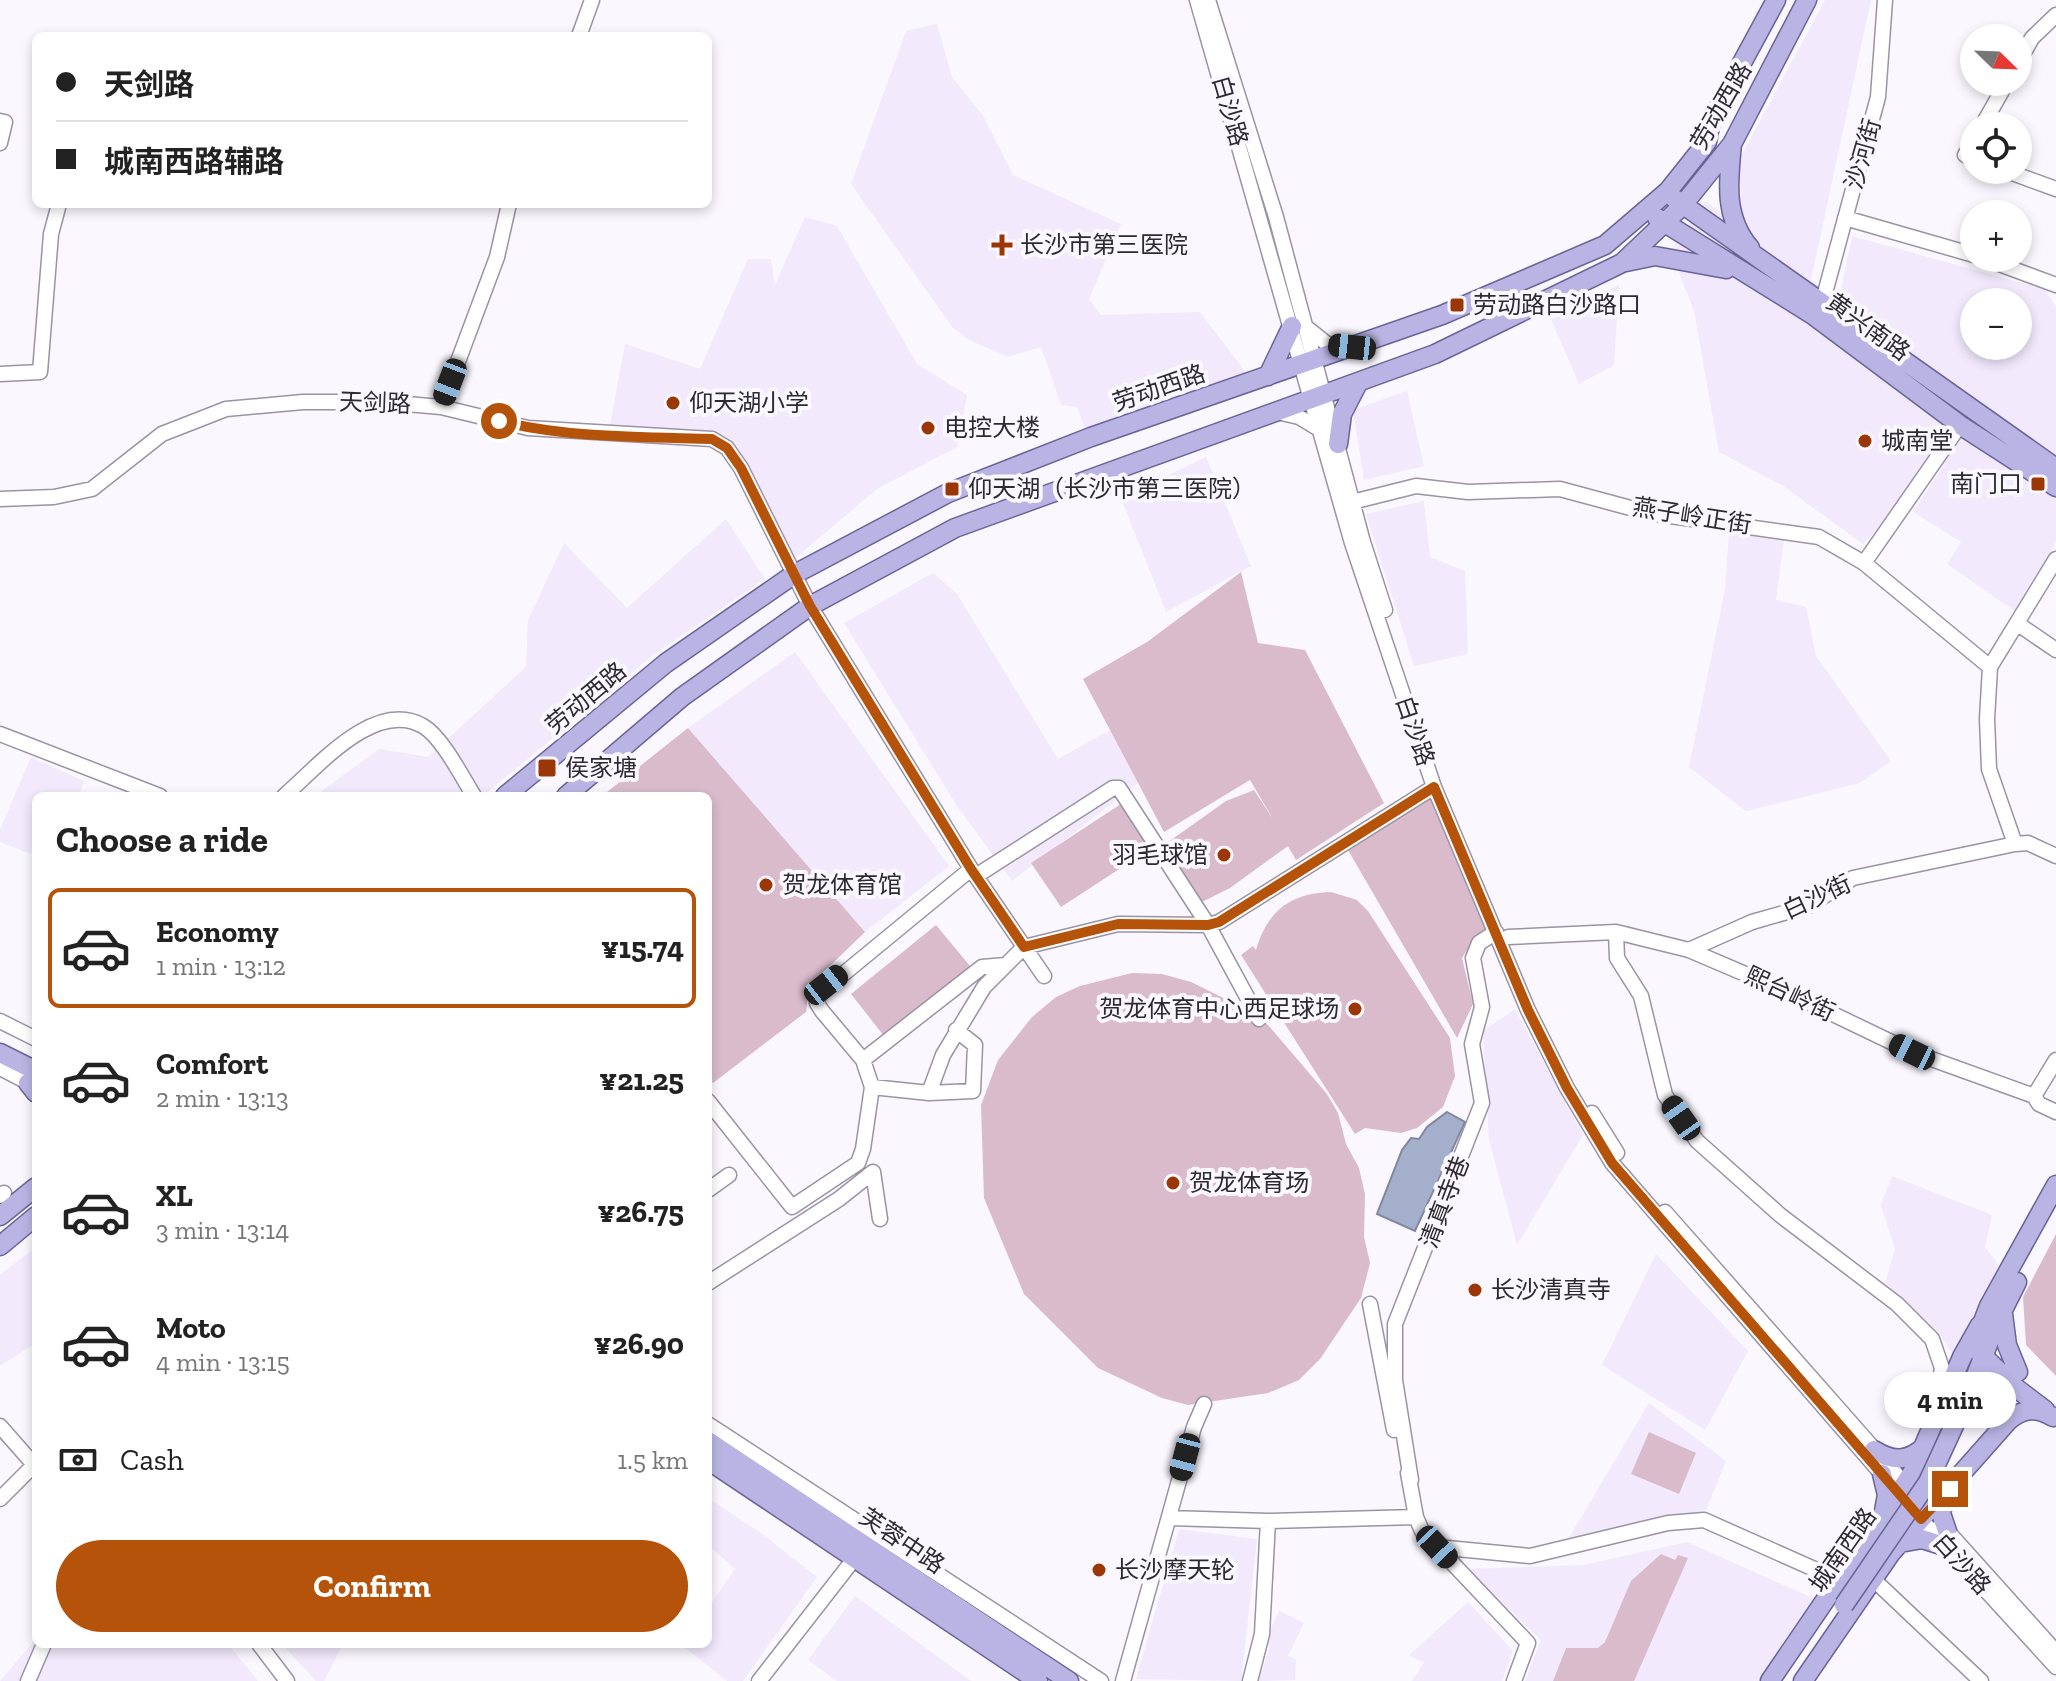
<!DOCTYPE html>
<html lang="en">
<head>
<meta charset="utf-8">
<style>
  :root { --surface:#fff; --page:#f6f6f6; --text:#222; --muted:#767676; --line:#e0e0e0; --accent:#b45309 }
  body { margin:0; font-family:"Zilla Slab","Noto Sans SC",serif; background:var(--page); color:var(--text); height:100vh; display:flex; flex-direction:column; font-size:30px; white-space:nowrap }
  * { box-sizing:border-box; margin:0 }
  p { font-size:26px; color:var(--muted) }
  .icon { flex:none; width:44px; height:44px; fill:none; stroke:currentColor; stroke-width:2; stroke-linecap:round; stroke-linejoin:round }
  .map { position:relative; flex:1; overflow:hidden }
  .panel { position:absolute; left:32px; top:792px; width:680px; height:856px; display:flex; flex-direction:column; background:var(--surface); border-radius:12px; box-shadow:0 4px 12px #0003 }
  .panel>* { flex:none }
  .top-card { position:absolute; left:32px; top:32px; width:680px; height:176px; border-radius:12px; box-shadow:0 4px 12px #0003; display:grid; align-content:center; height:176px; padding:0 24px; background:var(--surface) }
  .needle { width:52px; rotate:113deg }
  .tools { position:absolute; left:1960px; top:24px; display:grid; gap:16px }
  .tools a { display:grid; place-items:center; width:72px; height:72px; border-radius:50%; background:var(--surface); box-shadow:0 4px 12px #0003; font-size:40px }
  .end { position:absolute; width:36px; height:36px; margin:-18px; border:10px solid #b45309; background:#fff; box-shadow:0 0 0 4px #fff }
  .from { border-radius:50% }
  .bubble { position:absolute; height:56px; border-radius:28px; background:var(--surface); box-shadow:0 4px 12px #0003; font-size:26px; font-weight:700; line-height:56px; text-align:center }
  .car { position:absolute; width:24px; height:48px; margin:-24px -12px; border-radius:10px; box-shadow:0 0 6px 2px #0007; background:linear-gradient(#222 24%,#8ab4d8 0 40%,#222 0 76%,#8ab4d8 0 86%,#222 0) }
  .top-card b { display:flex; align-items:center; gap:28px; height:76px; font-size:30px }
  .top-card b+b { border-top:2px solid var(--line) }
  .top-card i { width:20px; height:20px; background:var(--text) }
  ul { padding:0; list-style:none }
  li { display:flex; align-items:center; gap:24px; height:120px; margin:0 16px 12px; padding:0 8px; border:4px solid transparent; border-radius:12px }
  li div { flex:1 }
  li b { display:block; font-size:30px }
  li em { font-style:normal; font-weight:700 }
  li.on { border-color:var(--accent) }
  li>.icon { width:72px; height:72px; stroke-width:1.5 }
  h2 { padding:0 24px; font-size:36px; line-height:96px }
  .pay { display:flex; align-items:center; gap:20px; height:88px; padding:0 24px; font-size:30px }
  .pay p { margin-inline-start:auto }
  .action { display:flex; gap:16px; margin-top:auto; padding:16px 24px }
  .action a { flex:1; height:92px; border-radius:48px; background:var(--accent); color:#fff; font-size:32px; font-weight:700; line-height:92px; text-align:center }
  .map>svg:first-child { display:block }
  .built { fill:#f2e9fd; fill-rule:evenodd }
  .green { fill:#d9bbcb }
  .water { fill:#a4afcc; stroke:#80879e; stroke-width:2 }
  .lines { fill:none; stroke-linecap:round; stroke-linejoin:round }
  .minor-casing { stroke:#9b93a4; stroke-width:17 }
  .major-casing { stroke:#6a6398; stroke-width:21 }
  .minor { stroke:#fff; stroke-width:14 }
  .major { stroke:#b9b4e3; stroke-width:18 }
  .major-bridge-casing { stroke:#6a6398; stroke-width:21; stroke-linecap:butt }
  .major-bridge { stroke:#b9b4e3; stroke-width:18 }
  .route { stroke:#b45309; stroke-width:10 }
  .poi-dot { fill:#9b3606; stroke:#faf7fe; stroke-width:3 }
  .labels { text-anchor:middle; stroke-width:8; stroke-linejoin:round; paint-order:stroke }
  .street-label { font-size:24px; fill:#2d2a31; stroke:#faf7fe }
  .poi-label { font-size:24px; fill:#2d2a31; stroke:#faf7fe; text-anchor:start }
</style>
</head>
<body>
<div class="map">
<svg width="2056" height="1681" viewBox="0 0 2056 1681">
  <rect width="100%" height="100%" fill="#faf7fe"/>
  <path class="built" d="M1825 0H1871L1811 280 1839 300 1852 236 2044 289 2056 306V542L2016 612 1947 564 1961 542 1913 512 1946 462 1863 544 1783 486 1719 452 1694 311 1671 252 1705 201 1743 228 1739 160ZM1974 302H2018V346H1974Z
    M937 24 952 77 982 114 1013 175 1121 224 1089 299 1101 315 1200 312 1247 374 1088 436 1077 407 1061 405 1041 347 1008 357 969 340 953 328 851 184 906 31Z
    M805 217 837 226 917 364 967 395 957 447 877 489 792 561 720 438 610 425 625 344 700 369 748 259H771L775 285Z
    M1619 285 1614 365 1579 384 1550 317Z
    M1407 391 1424 466 1364 480 1353 410Z
    M1206 457 1251 566 1166 612 1121 498Z
    M1424 501 1430 557 1465 571 1468 654 1414 666 1366 514Z
    M726 519 765 579 653 655 483 796H315L379 749 428 757 526 667 528 620 564 543 627 608Z
    M1729 533 1784 539 1776 600 1806 607 1816 656 1891 761 1860 783 1746 811 1689 767 1725 589Z
    M933 573 957 594 1058 759 1110 730 1138 783 1012 881 957 806 844 623Z
    M795 652 949 866 865 932 688 728Z
    M31 757 84 781 79 796H36V856L0 842V830Z
    M1515 1009 1583 1135 1517 1245 1489 1140 1483 1031Z
    M1892 1176 1992 1215 1985 1247 1999 1265 1953 1355 1938 1332 1885 1283 1895 1249 1881 1205Z
    M36 1247V1343L0 1366V1275Z
    M1656 1254 1748 1351 1705 1430 1602 1365Z
    M1649 1403 1726 1461 1706 1510 1567 1541Z
    M708 1498 761 1533 817 1577 743 1681H727L682 1645 708 1644V1608L735 1569 708 1545Z
    M1179 1529 1257 1539 1241 1681 1136 1679Z
    M1687 1542 1815 1599 1761 1681H1525L1541 1640 1468 1569 1583 1565Z
    M855 1596 971 1681H837L808 1660Z
    M1468 1602 1513 1651 1502 1681H1412L1424 1663 1409 1655Z
    M1279 1611 1304 1623 1288 1656 1296 1660 1295 1680 1259 1681 1270 1646 1264 1643Z
    M36 1639V1644H228L258 1681H0Z
    M282 1644H343L324 1681H316Z"/>
  <path class="green" d="M1241 572 1258 643 1305 650 1384 803 1296 860 1288 846 1230 888 1200 903 1164 845 1226 801 1254 790 1273 819 1250 780 1164 832 1083 679 1147 642Z
    M688 728 865 932 809 986 806 1012 713 1083 708 1077V796H602Z
    M1431 796 1489 927 1475 938 1462 958 1473 1004 1457 1038 1348 850Z
    M1124 802 1153 847 1061 907 1031 863Z
    M1331 892 1357 900 1368 911 1450 1038 1455 1076 1443 1107 1417 1128 1401 1133 1365 1128 1355 1134 1241 955 1253 946 1256 950C1267 911 1291 893 1331 892Z
    M936 925 970 966 884 1036 851 994Z
    M1132 973 1162 974 1191 982 1242 1007 1268 1025 1327 1094 1338 1113 1346 1144 1359 1168 1365 1194 1364 1237 1370 1263 1361 1298 1320 1359 1299 1380 1268 1393 1188 1405 1162 1398 1098 1368 1024 1294 984 1198 981 1105 998 1060 1032 1017 1056 997 1080 986Z
    M2056 1234V1376L2026 1345 2023 1297Z
    M1649 1432 1696 1453 1679 1494 1631 1474Z
    M1661 1554 1675 1560 1678 1555 1688 1558 1634 1681H1553L1566 1648H1598L1605 1642 1631 1581Z"/>
  <path class="water" d="M1447 1112 1465 1122 1415 1231 1377 1214 1402 1150 1411 1138 1419 1139 1427 1127Z"/>
  <g class="lines">
    <g class="minor-casing">
      <path id="minor" d="M1197 0 1352 543 1434 787 1528 1010 1567 1088 1612 1163 1887 1480
        M1208 0 1276 217 1363 542 1385 610
        M579 36 592 0
        M2018 63 2032 38 2056 15
        M0 121 5 122 0 143
        M1982 126 2007 82
        M1974 140 1965 155 1974 159
        M2004 170 2056 189
        M1845 218 1974 255
        M1983 258 2056 285
        M1822 304 1878 97 1885 0
        M1307 328 1327 344 1348 347
        M0 374 40 372 51 234 59 204
        M441 407 497 257 509 204
        M1277 412 1299 417 1319 429
        M0 499 54 497 92 489 162 434 226 409 303 402H384L441 407 528 428 712 439 727 448 741 468 810 606 971 869 1044 976
        M1352 502 1416 486 1468 492 1560 489 1649 513 1819 537 1864 563 1990 667
        M1864 563 1960 425
        M2018 624 2056 650
        M0 734 160 796
        M284 796C316 769 374 698 423 726 442 737 462 777 474 796
        M2015 844 1989 769 1987 719 1990 667 2056 559
        M976 876 1113 788H1119L1208 925 1259 1019
        M1616 932 1617 958 1641 996 1665 1095 1697 1141 1780 1215 1897 1304 1932 1339 1942 1368 1937 1399
        M1508 937 1616 932 1689 950 1785 991 1912 1052 2034 1096 2039 1104 2056 1112
        M1689 950 1752 922 1808 906 1853 878 2015 844 2028 843 2056 856
        M0 1021 36 1039
        M863 1060 982 967 1006 965
        M0 1068 35 1086
        M872 1087 863 1060 822 1011 817 1003 819 994 971 869
        M929 1093 943 1055 984 987 1024 947 1118 924 1208 925 1219 922 1434 787
        M2034 1096 2056 1060
        M708 1101 792 1207 858 1163 863 1149 872 1087 929 1093 973 1091 975 1045 956 1030
        M1592 1113 1617 1153
        M708 1190 729 1175
        M0 1196 4 1193
        M1665 1212 1911 1491
        M708 1283 839 1199 873 1172 880 1219
        M1370 1304 1394 1430
        M708 1424 1101 1681
        M0 1426 36 1467
        M1408 1473 1416 1517 1422 1531 1528 1643 1514 1681
        M1411 1480 1395 1380V1324L1482 1103 1472 1044 1482 1007 1473 958 1479 943 1496 932
        M0 1499 34 1465
        M1916 1514 2056 1667
        M1169 1518 1268 1521
        M1941 1524 2056 1652
        M1437 1547 1530 1556 1668 1523 1704 1520 1839 1580
        M1873 1579 1981 1681
        M259 1644 287 1681
        M28 1681 44 1644
        M759 1681 854 1559
        M1123 1681 1194 1427 1204 1404
        M1250 1681 1262 1634 1268 1521 1416 1517"/>
    </g>
    <g class="major-casing">
      <path id="major" d="M1732 144C1728 182 1724 218 1750 248
        M1675 199 2056 468
        M1657 218 1813 315 1960 425 2056 487
        M1626 262 1655 256 1726 269
        M1268 376 1292 326
        M1338 444 1342 414 1358 383
        M505 796 666 663 793 575 948 493 1091 437 1442 315 1605 245 1668 191 1707 142 1711 120 1776 0
        M566 796 682 697 810 606 955 528 1435 354 1622 263 1682 206 1732 144 1807 0
        M0 1053 36 1071
        M28 1083 36 1093
        M0 1216 36 1187
        M0 1246 36 1216
        M2003 1314 2007 1345 2018 1372
        M1978 1334 1989 1306 2056 1185
        M1975 1348 2016 1388 2045 1410
        M1969 1393 1996 1324 2017 1282
        M708 1441 1069 1681
        M1874 1450C1893 1462 1908 1462 1925 1446
        M708 1460 1038 1681
        M1882 1474 1887 1495 1884 1511
        M1946 1495 1941 1513 1947 1531
        M1900 1543 1922 1539 1947 1547
        M1770 1681 1912 1473 1962 1357 1980 1325
        M1803 1681 1891 1553 2008 1421C2023 1408 2036 1407 2053 1417"/>
    </g>
    <use href="#minor" class="minor"/>
    <use href="#major" class="major"/>
    <g class="major-bridge-casing">
      <path id="major-bridge" d="M1844 1605 1928 1482 1969 1393"/>
    </g>
    <use href="#major-bridge" class="major-bridge"/>
  </g>
  <g class="lines">
    <path class="route" d="M499 421C568 438 641 437 712 439L727 448 741 468 810 606 971 869 1024 947 1118 924 1208 925 1219 922 1434 787 1528 1010 1567 1088 1612 1163 1921 1519 1950 1489"/>
  </g>
  <g class="poi-dot">
    <path d="M998 233h8v8h8v8h-8v8h-8v-8h-8v-8h8z"/>
    <rect x="1449" y="297" width="16" height="16" rx="4"/>
    <circle cx="673" cy="403" r="8"/>
    <circle cx="928" cy="428" r="8"/>
    <circle cx="1865" cy="441" r="8"/>
    <rect x="2030" y="476" width="16" height="16" rx="4"/>
    <rect x="944" y="481" width="16" height="16" rx="4"/>
    <rect x="537" y="758" width="20" height="20" rx="4"/>
    <circle cx="1224" cy="855" r="8"/>
    <circle cx="766" cy="885" r="8"/>
    <circle cx="1355" cy="1009" r="8"/>
    <circle cx="1173" cy="1183" r="8"/>
    <circle cx="1475" cy="1290" r="8"/>
    <circle cx="1099" cy="1570" r="8"/>
  </g>
  <g class="labels">
    <g class="street-label">
      <text transform="translate(1721 106) rotate(-60)" y="8">劳动西路</text>
      <text transform="translate(1230 111) rotate(74)" y="8">白沙路</text>
      <text transform="translate(1863 154) rotate(-74)" y="8">沙河街</text>
      <text transform="translate(1868 327) rotate(36)" y="8">黄兴南路</text>
      <text transform="translate(1159 388) rotate(-19)" y="8">劳动西路</text>
      <text transform="translate(375 403) rotate(2)" y="8">天剑路</text>
      <text transform="translate(1692 516) rotate(9)" y="8">燕子岭正街</text>
      <text transform="translate(586 698) rotate(-40)" y="8">劳动西路</text>
      <text transform="translate(1415 731) rotate(71)" y="8">白沙路</text>
      <text transform="translate(1817 897) rotate(-25)" y="8">白沙街</text>
      <text transform="translate(1790 994) rotate(25)" y="8">熙台岭街</text>
      <text transform="translate(1445 1202) rotate(-69)" y="8">清真寺巷</text>
      <text transform="translate(902 1541) rotate(34)" y="8">芙蓉中路</text>
      <text transform="translate(1843 1550) rotate(-55)" y="8">城南西路</text>
      <text transform="translate(1962 1564) rotate(48)" y="8">白沙路</text>
    </g>
    <g class="poi-label">
      <text x="1020" y="253">长沙市第三医院</text>
      <text x="1473" y="313">劳动路白沙路口</text>
      <text x="689" y="411">仰天湖小学</text>
      <text x="944" y="436">电控大楼</text>
      <text x="1881" y="449">城南堂</text>
      <text x="2022" y="492" text-anchor="end">南门口</text>
      <text x="968" y="497">仰天湖（长沙市第三医院）</text>
      <text x="565" y="776">侯家塘</text>
      <text x="1208" y="863" text-anchor="end">羽毛球馆</text>
      <text x="782" y="893">贺龙体育馆</text>
      <text x="1339" y="1017" text-anchor="end">贺龙体育中心西足球场</text>
      <text x="1189" y="1191">贺龙体育场</text>
      <text x="1491" y="1298">长沙清真寺</text>
      <text x="1115" y="1578">长沙摩天轮</text>
    </g>
  </g>
</svg>
<div class="tools">
<a><svg class="needle" viewBox="-14 -14 28 28"><path d="M0-13l5 13h-10z" fill="#e53935"/><path d="M0 13l5-13h-10z" fill="#767676"/></svg></a>
<a><svg class="icon" aria-label="locate" viewBox="0 0 24 24"><circle cx="12" cy="12" r="6"/><path d="M12 2v4M12 18v4M2 12h4M18 12h4"/></svg></a>
<a>+</a>
<a>−</a>
</div>
<i class="end from" style="left:499px;top:421px"></i>
<i class="end" style="left:1950px;top:1489px"></i>
<div class="bubble" style="left:1884px;top:1372px;width:132px">4 min</div>
<i class="car" style="left:1352px;top:347px;rotate:276deg"></i>
<i class="car" style="left:450px;top:382px;rotate:201deg"></i>
<i class="car" style="left:826px;top:985px;rotate:52deg"></i>
<i class="car" style="left:1912px;top:1052px;rotate:296deg"></i>
<i class="car" style="left:1681px;top:1118px;rotate:325deg"></i>
<i class="car" style="left:1185px;top:1457px;rotate:195deg"></i>
<i class="car" style="left:1437px;top:1547px;rotate:137deg"></i>
<div class="top-card">
<b><i class="from"></i>天剑路</b>
<b><i></i>城南西路辅路</b>
</div>
<section class="panel">
<h2>Choose a ride</h2>
<ul>
<li class="on"><svg class="icon" aria-label="car" viewBox="0 0 24 24"><path d="M5 17H2v-5l4-1 3-4h7l3 4 3 1v5h-3M9 17h6M6 11h13"/><circle cx="7" cy="17" r="2"/><circle cx="17" cy="17" r="2"/></svg><div><b>Economy</b><p>1 min · 13:12</p></div><em>¥15.74</em></li>
<li><svg class="icon" aria-label="car" viewBox="0 0 24 24"><path d="M5 17H2v-5l4-1 3-4h7l3 4 3 1v5h-3M9 17h6M6 11h13"/><circle cx="7" cy="17" r="2"/><circle cx="17" cy="17" r="2"/></svg><div><b>Comfort</b><p>2 min · 13:13</p></div><em>¥21.25</em></li>
<li><svg class="icon" aria-label="car" viewBox="0 0 24 24"><path d="M5 17H2v-5l4-1 3-4h7l3 4 3 1v5h-3M9 17h6M6 11h13"/><circle cx="7" cy="17" r="2"/><circle cx="17" cy="17" r="2"/></svg><div><b>XL</b><p>3 min · 13:14</p></div><em>¥26.75</em></li>
<li><svg class="icon" aria-label="car" viewBox="0 0 24 24"><path d="M5 17H2v-5l4-1 3-4h7l3 4 3 1v5h-3M9 17h6M6 11h13"/><circle cx="7" cy="17" r="2"/><circle cx="17" cy="17" r="2"/></svg><div><b>Moto</b><p>4 min · 13:15</p></div><em>¥26.90</em></li>
</ul>
<div class="pay"><svg class="icon" aria-label="cash" viewBox="0 0 24 24"><path d="M3 7h18v10H3z"/><circle cx="12" cy="12" r="2"/></svg>Cash<p>1.5 km</p></div>
<div class="action"><a>Confirm</a></div>
</section>
</div>
</body>
</html>
